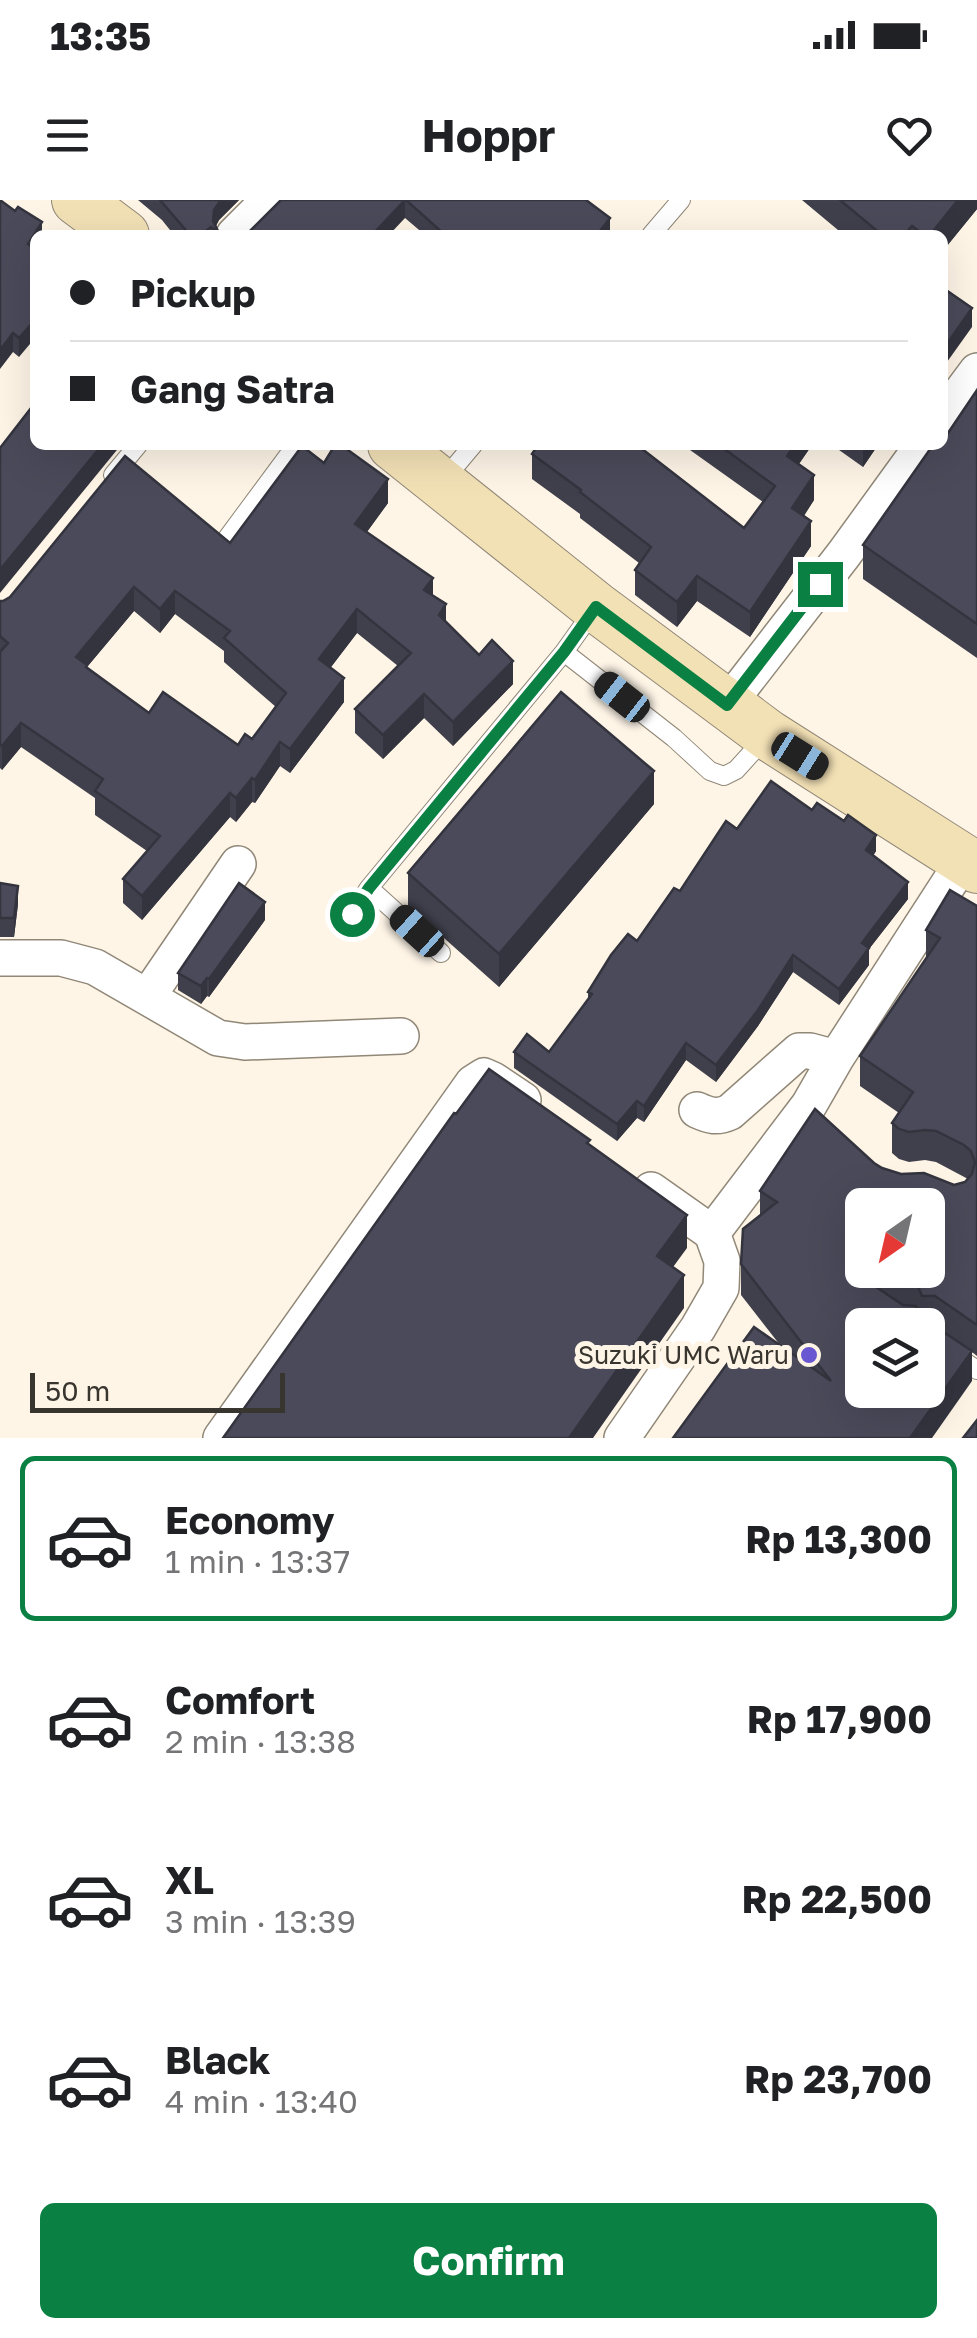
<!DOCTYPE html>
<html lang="en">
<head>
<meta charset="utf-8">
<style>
  :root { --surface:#fff; --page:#f6f6f6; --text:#202124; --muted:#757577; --line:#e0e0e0; --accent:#0b8043 }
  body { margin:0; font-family:"Golos Text",sans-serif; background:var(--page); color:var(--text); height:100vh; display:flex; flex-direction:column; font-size:38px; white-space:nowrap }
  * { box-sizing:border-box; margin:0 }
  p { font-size:32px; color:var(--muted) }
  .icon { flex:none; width:55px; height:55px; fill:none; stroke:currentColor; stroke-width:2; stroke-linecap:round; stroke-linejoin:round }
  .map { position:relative; height:1238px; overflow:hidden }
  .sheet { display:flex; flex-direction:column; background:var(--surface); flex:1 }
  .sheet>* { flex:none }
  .top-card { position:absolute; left:30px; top:30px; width:918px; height:220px; border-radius:15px; box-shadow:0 10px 40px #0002; display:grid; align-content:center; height:220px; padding:0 40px; background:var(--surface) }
  .needle { width:65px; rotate:214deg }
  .fabs { position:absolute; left:845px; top:988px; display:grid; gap:20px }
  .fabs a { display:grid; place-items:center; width:100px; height:100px; border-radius:15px; background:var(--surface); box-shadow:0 10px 40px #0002; font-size:50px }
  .scale { position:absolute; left:30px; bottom:25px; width:255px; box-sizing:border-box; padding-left:10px; border:5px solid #38342e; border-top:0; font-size:28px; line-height:35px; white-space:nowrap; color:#38342e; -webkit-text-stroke:8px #fef5e7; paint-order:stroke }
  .end { position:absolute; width:45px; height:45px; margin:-22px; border:12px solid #0b8043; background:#fff; box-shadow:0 0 0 5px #fff }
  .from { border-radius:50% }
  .car { position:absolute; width:30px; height:60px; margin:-30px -15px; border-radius:12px; box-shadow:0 0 8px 2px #0007; background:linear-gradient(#222 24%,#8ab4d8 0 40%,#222 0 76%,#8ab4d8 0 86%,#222 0) }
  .top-card b { display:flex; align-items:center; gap:35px; height:95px; font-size:38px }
  .top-card b+b { border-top:2px solid var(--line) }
  .top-card i { width:25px; height:25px; background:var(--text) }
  ul { padding:18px 0 0; list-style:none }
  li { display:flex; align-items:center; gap:30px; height:165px; margin:0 20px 15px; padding:0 20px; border:5px solid transparent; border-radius:15px }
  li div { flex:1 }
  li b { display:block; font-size:38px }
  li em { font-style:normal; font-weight:700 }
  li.on { border-color:var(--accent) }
  li>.icon { width:90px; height:90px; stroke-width:1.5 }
  .cta { display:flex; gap:20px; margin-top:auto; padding:20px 40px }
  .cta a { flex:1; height:115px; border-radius:15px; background:var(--accent); color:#fff; font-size:40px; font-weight:700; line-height:115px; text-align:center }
  .status { display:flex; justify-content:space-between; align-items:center; height:70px; padding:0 50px; background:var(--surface); direction:ltr }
  .status svg { height:28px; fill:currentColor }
  header { display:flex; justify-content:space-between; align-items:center; height:130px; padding:0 40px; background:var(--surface); font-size:45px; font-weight:700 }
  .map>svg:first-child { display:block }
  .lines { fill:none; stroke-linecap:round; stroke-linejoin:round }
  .lane-casing { stroke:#908777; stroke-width:20 }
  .street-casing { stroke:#908777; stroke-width:38 }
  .secondary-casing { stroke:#908777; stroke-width:52 }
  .lane { stroke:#fff; stroke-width:18 }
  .street { stroke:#fff; stroke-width:35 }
  .secondary { stroke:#f3e1b6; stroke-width:50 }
  .wall { fill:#40404d; fill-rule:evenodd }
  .shaded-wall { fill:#34343f }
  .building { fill:#4a4a5a; stroke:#34343f; stroke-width:2.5; fill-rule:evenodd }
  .route { stroke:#0b8043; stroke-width:12 }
  .poi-dot { fill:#6958d1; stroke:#fef5e7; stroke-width:4 }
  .labels { text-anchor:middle; stroke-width:10; stroke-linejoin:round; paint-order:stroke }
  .poi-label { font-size:25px; fill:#38342e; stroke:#fef5e7; text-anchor:end }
</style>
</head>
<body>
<div class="status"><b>13:35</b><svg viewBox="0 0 49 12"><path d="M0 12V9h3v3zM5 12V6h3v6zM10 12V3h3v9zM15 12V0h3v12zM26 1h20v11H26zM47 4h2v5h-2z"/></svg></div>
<header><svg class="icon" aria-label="menu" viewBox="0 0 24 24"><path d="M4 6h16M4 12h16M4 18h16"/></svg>Hoppr<svg class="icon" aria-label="heart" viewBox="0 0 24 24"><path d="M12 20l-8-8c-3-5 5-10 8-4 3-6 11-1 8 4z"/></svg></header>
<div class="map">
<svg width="977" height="1238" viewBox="0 0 977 1238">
  <rect width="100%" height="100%" fill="#fef5e7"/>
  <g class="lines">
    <g class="lane-casing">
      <path id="lane" d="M651 35 681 0
        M113 275 138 245
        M441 283 473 245
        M222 345 296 245
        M564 452 674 538 710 571 724 576 736 570 765 538
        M369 688 441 753
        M352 714 369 688 564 452 594 410
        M928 1137 977 1170"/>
    </g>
    <g class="street-casing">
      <path id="street" d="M234 35 269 0
        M942 218 977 171
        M727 505 844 354 923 245
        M0 758H61L95 767 218 838 245 842 401 836
        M148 796 238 664
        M697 910C710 916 717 918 730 912L799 851H810L836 858
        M651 990 712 1033
        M221 1238 473 883 484 876 493 880 523 900
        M622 1238 698 1128 721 1088 722 1061 712 1033 809 905 836 858 964 660"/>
    </g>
    <g class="secondary-casing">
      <path id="secondary" d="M77 0 124 35
        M393 245 596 407 768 535 977 668"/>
    </g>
    <use href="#lane" class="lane"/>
    <use href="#street" class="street"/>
    <use href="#secondary" class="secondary"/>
  </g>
  <path class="wall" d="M0 0 42 35H35L19 157 13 152Z
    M138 0H239L219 20 216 26 218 31 225 35H174L162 20Z
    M281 0H586L610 35H425L405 18 249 32Z
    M802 0H977V9L942 52V35H844Z
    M977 190V458L863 379V345L942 245Z
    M683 245H812L799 264 814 300 804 316 811 346 750 437 697 401 677 427 635 395V370L639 363 580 318V314L532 279V254L744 328 763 302Z
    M832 245H878L863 267Z
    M324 263 388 303 367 332 433 396 446 422 479 455 513 484 453 546 424 518 383 559 355 533V509L398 466 357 433 330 468 344 502 290 573 280 566 255 603 252 602 236 622 230 617 142 720 123 703V679L147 651 95 615V598L21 547 2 570 0 568V401H3L230 343ZM134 411 160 433 175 414 224 451V462L276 507 252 539 238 545 149 513 87 467Z
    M654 604 499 787 408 706V673Z
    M812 610 876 651 873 656 908 699 869 749V765L839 805 793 772 758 826 716 882 686 860 644 922 637 918 617 941 514 868V852H549L588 799V792L637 741 680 691 737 629Z
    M0 683 18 704 14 737H0Z
    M977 706V1156L972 1152V1181L673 1238 780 1145 741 1095V1064L760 1015V991L874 963 882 968 901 974 954 985 965 982 968 979 936 962 925 960 909 962 899 959 892 953V923L899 913 860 886V856L926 759V730ZM862 1005 928 1070H862Z
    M265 720 209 797 207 796 201 804 178 790V773Z"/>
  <path class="shaded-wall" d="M221 0H239L219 20 214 29V10Z
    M405 0V18L389 35H372Z
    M958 0H977V9L942 52V35H930Z
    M610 18V35H597Z
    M42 22V35H35V51L28 44Z
    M972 108V127L942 169V151Z
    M35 120V138L19 157V138Z
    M13 133V152L0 169V150Z
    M102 245H121L0 393V370Z
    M795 245H812L787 281V256Z
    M863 245H878L863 267Z
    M814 275V300L792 333V308Z
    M388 279V303L355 348V324Z
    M811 321V346L750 437V412Z
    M697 376V401L677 427V402Z
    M433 378V402L424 390Z
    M134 387V411L87 467 76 457Z
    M175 391V414L160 433V409Z
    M446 404V428L439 415Z
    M357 409V433L319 483V459Z
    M513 461V484L453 546V522Z
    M344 478V502L290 573V549Z
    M424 494V518L383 559V535Z
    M21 523V547L2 570V546Z
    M280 542V566L255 603V580Z
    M654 571V604L499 787V754Z
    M252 578V602L236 622V598Z
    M230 593V617L142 720V696Z
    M876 635V651L866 666V650Z
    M908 682V699L869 749V765L839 805V789L862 743Z
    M18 686V704L14 737V718Z
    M265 702V720L209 797V779Z
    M793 755V772L758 826 716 882V865Z
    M207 778V796L201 804V786Z
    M686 843V860L644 922V906Z
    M637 901V918L617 941V924Z
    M687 1015V1048L657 1089V1056Z
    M862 1050V1081L850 1093V1063L852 1055Z
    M684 1075V1108L593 1238H569Z
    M972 1151V1181L932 1238H910Z"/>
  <path class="building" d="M0 0 15 11 18 7 42 22 28 44 35 50V120L19 138 13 133 0 150Z
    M160 0H221L214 10 213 21 218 31 225 35H222L211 27 201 35H190Z
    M281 0H405L372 35H243L249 32Z
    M406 0H586L610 18 597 35H445Z
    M840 0H958L930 35H924L912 26 904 35H882Z
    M946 90 972 108 942 151V95Z
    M977 190V424L863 345 933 245H942V242Z
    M35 203V245H102L0 370V248Z
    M335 245H341L388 279 355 324 433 378 424 390 446 404 439 415 479 455 492 440 513 461 453 522 424 494 383 535 355 509 411 453 357 409 319 459 344 478 290 549 280 542 255 580 252 578 236 598 230 593 142 696 123 679 160 636 95 591 103 579 21 523 2 546 0 544V452L8 443 0 436V401H3L10 397 125 256 230 343 302 246 324 263ZM134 387 160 409 175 391 230 431 224 438 286 493 252 539 245 534 238 545 163 492 149 513 86 467 87 465 76 457Z
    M538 245H637L744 328 775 286 719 245H795L787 256 814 275 792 308 811 321 750 412 697 376 677 402 635 370 651 347 580 292 581 290 532 254Z
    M561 492 654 571 499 754 408 673Z
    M771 581 812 610 817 603 844 621 848 615 876 635 866 650 908 682 862 743 869 748 839 789 793 755 758 810 716 865 686 843 644 906 637 901 617 924 514 852 527 834 549 852 592 794 588 792 611 755 628 734 637 741 674 688 680 691 726 621 737 629Z
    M0 683 18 686 14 718H0Z
    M239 683 265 702 209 779 207 778 201 786 178 773Z
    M950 690 977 706V1125L935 1096H922L917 1084 895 1070H928V1005H862V1051L852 1055 850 1063 855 1073 903 1105 916 1106 921 1117 972 1151 910 1238H673L754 1127 831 1181 741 1064 743 1029 777 1002 760 991 815 909 874 963 882 968 901 974 924 973 954 985 965 982 972 974 975 962 971 951 964 945 936 931 925 930 909 932 899 929 892 923 913 892 860 856 940 738 926 730ZM862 1125H928V1190H862Z
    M489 869 590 940 587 943 687 1015 657 1056 684 1075 569 1238H223L454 913 456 914Z
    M977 1220V1238H963Z"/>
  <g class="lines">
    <path class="route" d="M352 714 369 688 564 452 596 407 727 505 820 384"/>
  </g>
  <circle class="poi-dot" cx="809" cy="1155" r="10"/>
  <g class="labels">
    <g class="poi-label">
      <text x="789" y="1164">Suzuki UMC Waru</text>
    </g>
  </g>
</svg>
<div class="fabs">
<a><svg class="needle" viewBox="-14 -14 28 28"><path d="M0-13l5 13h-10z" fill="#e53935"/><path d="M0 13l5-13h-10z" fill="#757577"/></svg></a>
<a><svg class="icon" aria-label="layers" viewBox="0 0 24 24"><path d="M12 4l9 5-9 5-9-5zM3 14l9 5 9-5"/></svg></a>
</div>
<div class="scale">50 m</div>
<i class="end from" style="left:352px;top:714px"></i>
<i class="end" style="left:820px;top:384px"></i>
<i class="car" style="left:622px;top:497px;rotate:308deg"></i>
<i class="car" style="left:800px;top:556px;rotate:122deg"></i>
<i class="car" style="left:417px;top:731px;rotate:312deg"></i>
<div class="top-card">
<b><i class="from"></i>Pickup</b>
<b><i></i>Gang Satra</b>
</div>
</div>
<section class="sheet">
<ul>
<li class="on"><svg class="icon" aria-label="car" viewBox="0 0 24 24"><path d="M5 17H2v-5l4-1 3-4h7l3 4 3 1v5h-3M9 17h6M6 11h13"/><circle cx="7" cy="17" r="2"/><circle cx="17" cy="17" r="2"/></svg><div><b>Economy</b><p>1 min · 13:37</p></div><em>Rp 13,300</em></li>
<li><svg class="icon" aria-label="car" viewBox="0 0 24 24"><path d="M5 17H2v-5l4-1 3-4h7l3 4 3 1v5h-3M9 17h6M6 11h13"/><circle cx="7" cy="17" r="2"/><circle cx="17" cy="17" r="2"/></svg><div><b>Comfort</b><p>2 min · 13:38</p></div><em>Rp 17,900</em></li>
<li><svg class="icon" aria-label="car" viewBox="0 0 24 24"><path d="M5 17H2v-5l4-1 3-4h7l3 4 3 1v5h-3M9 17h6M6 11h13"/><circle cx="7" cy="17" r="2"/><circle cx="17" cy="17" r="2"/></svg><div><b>XL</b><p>3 min · 13:39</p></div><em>Rp 22,500</em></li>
<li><svg class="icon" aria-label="car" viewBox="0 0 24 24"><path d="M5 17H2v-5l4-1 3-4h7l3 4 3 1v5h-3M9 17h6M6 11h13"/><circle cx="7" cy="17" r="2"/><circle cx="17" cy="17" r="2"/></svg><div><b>Black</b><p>4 min · 13:40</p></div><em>Rp 23,700</em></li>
</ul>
<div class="cta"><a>Confirm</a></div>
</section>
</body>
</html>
